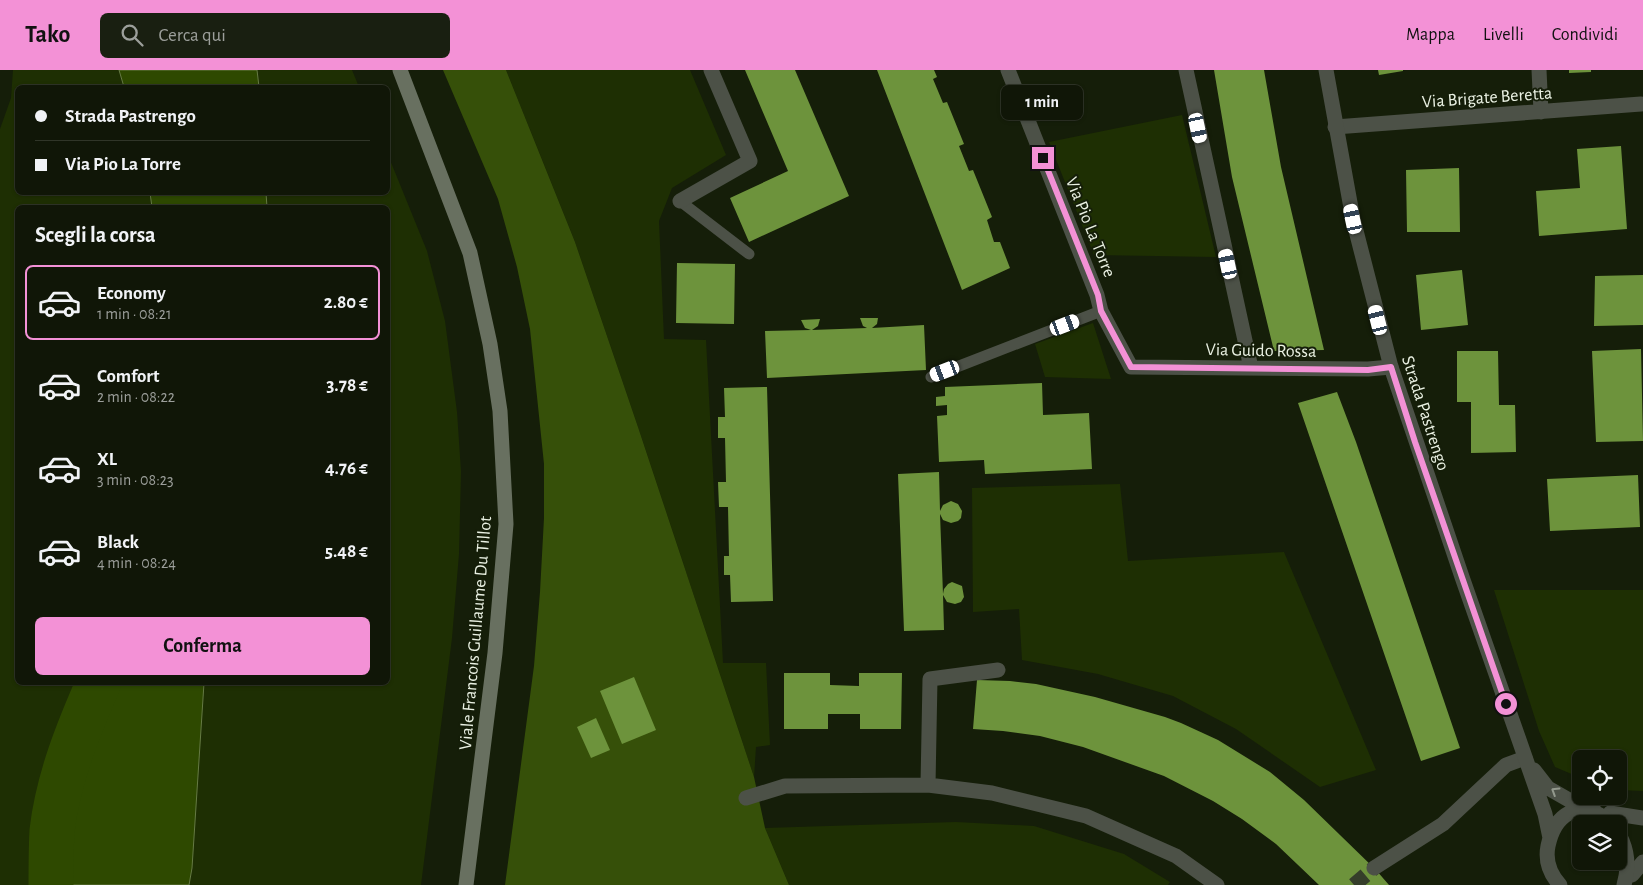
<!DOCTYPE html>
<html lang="it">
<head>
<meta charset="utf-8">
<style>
  :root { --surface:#101607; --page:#191f11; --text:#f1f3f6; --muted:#9c9f9b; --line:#303528; --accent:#f391d6 }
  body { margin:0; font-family:"Alegreya Sans",sans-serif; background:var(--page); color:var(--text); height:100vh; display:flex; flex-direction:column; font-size:19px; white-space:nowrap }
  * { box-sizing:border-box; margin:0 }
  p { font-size:16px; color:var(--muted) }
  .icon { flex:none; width:28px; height:28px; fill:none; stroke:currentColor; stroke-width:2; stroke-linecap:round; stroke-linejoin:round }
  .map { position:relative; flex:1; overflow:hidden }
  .panel { position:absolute; left:15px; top:135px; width:375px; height:480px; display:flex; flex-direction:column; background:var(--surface); border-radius:8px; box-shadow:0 1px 4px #0004,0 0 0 1px var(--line) }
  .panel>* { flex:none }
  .top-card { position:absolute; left:15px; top:15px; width:375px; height:110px; border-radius:8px; box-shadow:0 1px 4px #0004,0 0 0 1px var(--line); display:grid; align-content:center; height:110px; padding:0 20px; background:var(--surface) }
  .tools { position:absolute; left:1572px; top:680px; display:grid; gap:10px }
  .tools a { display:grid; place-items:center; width:55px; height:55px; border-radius:8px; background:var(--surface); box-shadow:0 1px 4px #0004,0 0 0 1px var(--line); font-size:25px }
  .end { position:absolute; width:22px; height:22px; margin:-11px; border:6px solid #f391d6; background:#111; box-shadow:0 0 0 2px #111 }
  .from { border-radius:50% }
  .bubble { position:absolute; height:35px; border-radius:8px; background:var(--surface); box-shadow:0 1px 4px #0004,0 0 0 1px var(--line); font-size:16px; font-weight:700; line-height:35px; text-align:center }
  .car { position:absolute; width:15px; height:30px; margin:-15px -8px; border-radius:6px; box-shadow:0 0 4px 1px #0007; background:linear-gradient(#fff 24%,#345 0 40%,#fff 0 76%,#345 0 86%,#fff 0) }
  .top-card b { display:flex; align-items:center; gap:18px; height:48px; font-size:19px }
  .top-card b+b { border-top:1px solid var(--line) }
  .top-card i { width:12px; height:12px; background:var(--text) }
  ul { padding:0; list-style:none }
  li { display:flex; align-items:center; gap:15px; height:75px; margin:0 10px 8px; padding:0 10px; border:2px solid transparent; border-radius:8px }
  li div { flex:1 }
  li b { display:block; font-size:19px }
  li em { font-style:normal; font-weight:700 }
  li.on { border-color:var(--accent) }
  li>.icon { width:45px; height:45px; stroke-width:1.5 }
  h2 { padding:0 20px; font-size:22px; line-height:60px }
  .action { display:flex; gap:10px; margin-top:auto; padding:10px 20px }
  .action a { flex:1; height:58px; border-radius:8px; background:var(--accent); color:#111; font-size:20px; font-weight:700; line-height:58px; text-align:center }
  header { display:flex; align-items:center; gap:30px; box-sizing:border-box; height:70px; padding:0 25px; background:var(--accent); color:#111 }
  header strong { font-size:24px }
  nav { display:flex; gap:28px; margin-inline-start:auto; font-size:18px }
  .search { width:350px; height:45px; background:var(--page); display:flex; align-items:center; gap:12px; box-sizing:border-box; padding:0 18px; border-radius:8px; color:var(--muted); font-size:19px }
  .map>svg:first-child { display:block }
  .green { fill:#1e2f03 }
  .forest { fill:#365009 }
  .water { fill:#2e4900; stroke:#667b44 }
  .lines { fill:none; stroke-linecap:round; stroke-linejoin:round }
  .river { stroke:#2e4900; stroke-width:45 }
  .building { fill:#6d933c }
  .minor-tunnel { stroke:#353e2a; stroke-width:15; stroke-dasharray:15 8; stroke-linecap:butt }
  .service { stroke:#4c5147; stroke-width:11 }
  .minor { stroke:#4c5147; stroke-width:15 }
  .tertiary { stroke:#4c5147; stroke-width:15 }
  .secondary { stroke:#687060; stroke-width:15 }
  .oneway { stroke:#93998d }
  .route { stroke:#f391d6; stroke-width:6 }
  .labels { text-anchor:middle; stroke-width:4; stroke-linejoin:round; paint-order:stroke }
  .street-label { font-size:18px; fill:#eaf1e3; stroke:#151e09 }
</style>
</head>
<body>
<header>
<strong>Tako</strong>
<div class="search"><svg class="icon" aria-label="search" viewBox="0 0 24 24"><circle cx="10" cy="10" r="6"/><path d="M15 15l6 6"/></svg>Cerca qui</div>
<nav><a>Mappa</a><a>Livelli</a><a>Condividi</a></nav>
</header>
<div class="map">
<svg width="1643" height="815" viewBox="0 0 1643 815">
  <rect width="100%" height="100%" fill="#151e09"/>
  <path class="green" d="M13 0H119L124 17 18 18V122H150L152 137 18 138V612L100 613 43 815H0V59L11 28Z
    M257 0H352L359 17H259Z
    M506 0H690L726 85 672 118 659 151 664 269 706 270 723 593H766L770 675 756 677 754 707 638 357 575 172Z
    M1182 45 1216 187 1094 185 1049 72Z
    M388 85 427 181 445 251 457 342 461 402 459 484 452 568 421 815H189L192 798 204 613 388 612V138L267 137 266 123 388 122Z
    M1093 253 1111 309 1045 307 1035 274Z
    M1120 414 1128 491 1284 482 1376 700 1320 717 1236 659 1173 626 1098 604 1022 590 1019 539 973 542 972 418Z
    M1494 520H1643V721L1619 720V689H1581V708L1555 697 1539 661Z
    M956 752 1034 756 1124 784 1170 812 1168 815H789L765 758Z"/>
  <path class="forest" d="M443 0H506L575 172 638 357 754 707 765 758 789 815H505L534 596 540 522 544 448V394L530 259 517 197 498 129Z"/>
  <path class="water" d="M119 0H257L259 17H124Z
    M150 123H266L267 137H152Z
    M100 613H204L192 798 189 815H43Z"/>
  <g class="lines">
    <path class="river" d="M51 815C51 797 51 779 52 761 58 709 78 660 99 612"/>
  </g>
  <path class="building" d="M745 0H795L849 126 749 172 730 128 788 101Z
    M877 0H934L937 7 933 9 943 33 947 32 964 74 959 76 969 101 973 100 992 147 987 150 994 172H1000L1010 198 962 220Z
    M1214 0H1264L1281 97 1324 280 1274 281 1232 107Z
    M1378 0H1403V1L1379 5Z
    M1569 0H1591V2L1569 3Z
    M1621 76 1627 159 1539 166 1536 121 1580 118 1577 79Z
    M1459 98 1460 162H1407L1406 100Z
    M677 193 735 194 734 254 676 253Z
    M1462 200 1468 255 1421 260 1416 205Z
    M1643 205V255L1594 256 1595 206Z
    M860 248H878L877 254 872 258 924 255 926 300 767 308 765 261 811 260 805 258 801 250 820 249 818 256 812 260 867 258 863 256Z
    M1641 279 1643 371 1596 372 1592 281Z
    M1457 281H1498L1499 335H1515L1516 382 1471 383V332H1457Z
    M1042 313 1043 345 1089 343 1092 399 985 404 984 390 939 392 937 346 947 345V335L936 336V327L945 326V317Z
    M767 317 773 531 731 532 730 505H724V486H729L728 437H719L718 412H726L725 368H718V347H725L724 318Z
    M1337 322 1356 372 1460 678 1421 691 1298 333Z
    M939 402 940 441 943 435 951 431 958 434 962 441 961 448 958 451 951 453 943 450 940 444 943 524 944 519 948 514 952 512 962 516 964 527 961 532 955 534 947 532 943 525 944 560 904 561 898 404Z
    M1638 405 1640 457 1550 461 1547 409Z
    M784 603H830V615L859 616V603H902L901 659H860V644H828V659H784Z
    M634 607 656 660 622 674 600 621Z
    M977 610 1010 611 1036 614 1095 627 1165 647 1181 653 1218 670 1270 702 1304 730 1376 800 1389 815H1319L1276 774 1242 749 1213 731 1164 706 1083 677 1040 666 1003 661 973 659Z
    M596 648 610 680 591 688 577 657Z"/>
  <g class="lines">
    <path class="minor-tunnel" d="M1354 815 1374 798"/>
    <path class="service" d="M680 131 749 184
      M931 307 1101 241"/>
    <path class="minor" d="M1008 0 1097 225 1101 241 1131 297 1368 299 1391 297
      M1186 0 1251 298
      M1539 0 1541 42
      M1335 57 1641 34
      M680 131 750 91 711 0
      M998 600 930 609 928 715 992 723 1086 746 1176 786 1217 815
      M746 728 785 716 928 715
      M1610 743 1643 748
      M1374 798 1443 754 1506 695 1525 688
      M1632 805 1643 792"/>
    <path class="tertiary" d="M1326 0 1353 149 1391 297 1462 507 1545 744 1550 768
      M1534 700 1548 718 1569 730 1594 740
      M1560 815C1550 804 1545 791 1548 776 1563 706 1643 749 1624 815"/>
    <path class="secondary" d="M400 0 470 183 490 274 500 341 506 454 495 583 466 815"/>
  </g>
  <defs><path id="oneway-chevron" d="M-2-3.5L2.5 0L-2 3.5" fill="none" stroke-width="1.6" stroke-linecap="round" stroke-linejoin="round" transform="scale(1.25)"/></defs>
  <use class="oneway" href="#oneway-chevron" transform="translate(1555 721) rotate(-148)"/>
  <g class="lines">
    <path class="route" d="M1043 88 1098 225 1101 241 1131 297 1368 300 1391 297 1415 372 1506 634"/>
  </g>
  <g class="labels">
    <g class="street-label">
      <text transform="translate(1487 27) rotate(-4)" y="6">Via Brigate Beretta</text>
      <text transform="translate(1091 157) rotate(68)" y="6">Via Pio La Torre</text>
      <text transform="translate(1261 280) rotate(1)" y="6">Via Guido Rossa</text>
      <text transform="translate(1426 343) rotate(72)" y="6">Strada Pastrengo</text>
      <text transform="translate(475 563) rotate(-85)" y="6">Viale Francois Guillaume Du Tillot</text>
    </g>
  </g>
</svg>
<div class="tools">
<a><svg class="icon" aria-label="locate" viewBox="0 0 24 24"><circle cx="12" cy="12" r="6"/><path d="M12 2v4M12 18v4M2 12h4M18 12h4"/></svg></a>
<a><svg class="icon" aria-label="layers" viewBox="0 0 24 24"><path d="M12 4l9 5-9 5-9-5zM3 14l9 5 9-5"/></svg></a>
</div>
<i class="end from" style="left:1506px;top:634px"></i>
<i class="end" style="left:1043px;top:88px"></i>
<div class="bubble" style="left:1001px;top:15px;width:82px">1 min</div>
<i class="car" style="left:1198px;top:58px;rotate:168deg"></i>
<i class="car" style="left:1353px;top:149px;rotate:348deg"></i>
<i class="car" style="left:1228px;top:194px;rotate:348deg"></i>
<i class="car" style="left:1378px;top:250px;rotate:346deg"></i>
<i class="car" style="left:1065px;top:255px;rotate:69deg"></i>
<i class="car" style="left:945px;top:301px;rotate:249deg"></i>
<div class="top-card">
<b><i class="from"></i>Strada Pastrengo</b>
<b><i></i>Via Pio La Torre</b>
</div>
<section class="panel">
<h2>Scegli la corsa</h2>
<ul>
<li class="on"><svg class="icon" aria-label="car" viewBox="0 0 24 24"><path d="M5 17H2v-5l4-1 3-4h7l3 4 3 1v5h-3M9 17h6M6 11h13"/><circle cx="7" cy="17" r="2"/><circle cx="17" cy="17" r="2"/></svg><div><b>Economy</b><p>1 min · 08:21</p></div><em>2.80 €</em></li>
<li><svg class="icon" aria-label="car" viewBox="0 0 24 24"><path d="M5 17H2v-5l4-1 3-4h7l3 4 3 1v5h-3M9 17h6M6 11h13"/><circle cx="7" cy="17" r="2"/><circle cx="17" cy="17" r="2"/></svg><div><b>Comfort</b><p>2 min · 08:22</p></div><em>3.78 €</em></li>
<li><svg class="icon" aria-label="car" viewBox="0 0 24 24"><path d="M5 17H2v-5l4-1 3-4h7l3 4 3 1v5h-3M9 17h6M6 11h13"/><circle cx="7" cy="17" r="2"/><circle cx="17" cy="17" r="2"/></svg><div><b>XL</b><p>3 min · 08:23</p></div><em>4.76 €</em></li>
<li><svg class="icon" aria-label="car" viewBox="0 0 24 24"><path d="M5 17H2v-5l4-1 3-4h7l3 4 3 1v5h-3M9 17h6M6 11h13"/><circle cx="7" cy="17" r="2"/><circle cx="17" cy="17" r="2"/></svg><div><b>Black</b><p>4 min · 08:24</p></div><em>5.48 €</em></li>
</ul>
<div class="action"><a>Conferma</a></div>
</section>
</div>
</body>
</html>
